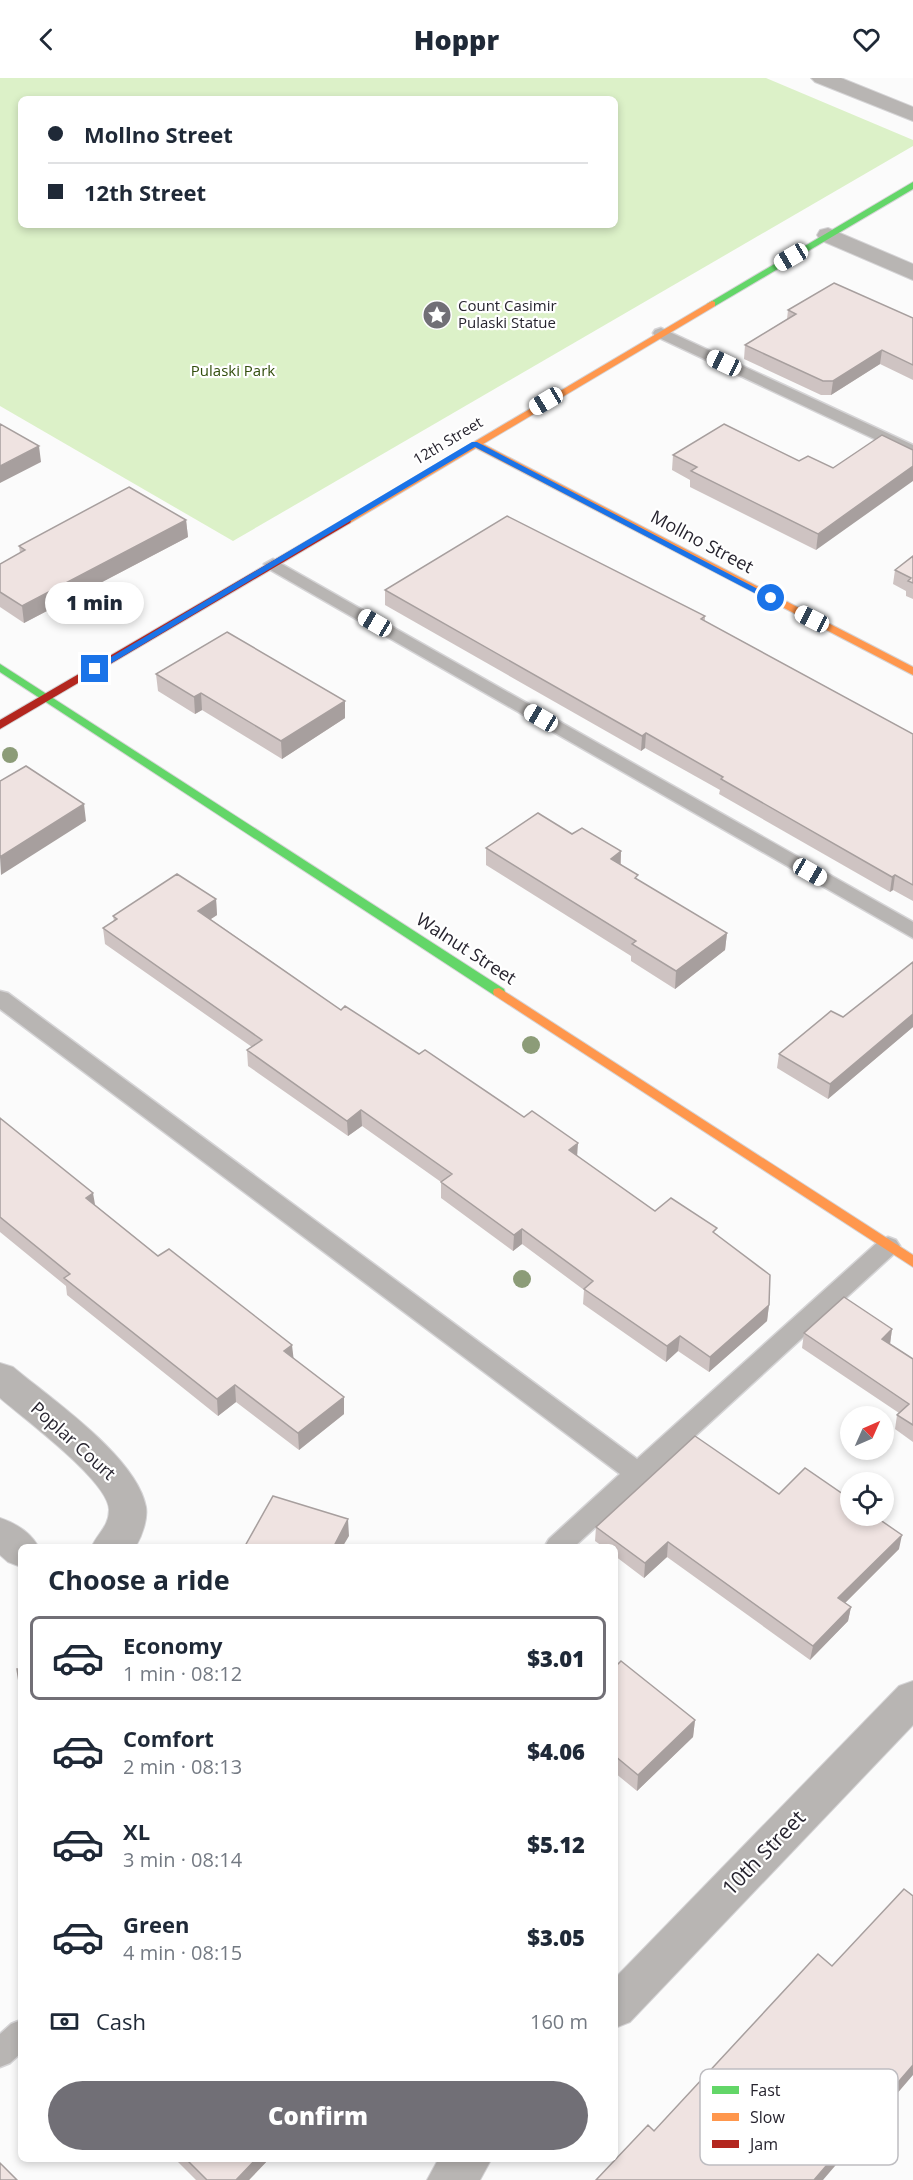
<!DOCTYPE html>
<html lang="en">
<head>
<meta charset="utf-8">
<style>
  :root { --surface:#fff; --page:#f6f6f7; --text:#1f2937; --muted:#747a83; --line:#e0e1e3; --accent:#716f76 }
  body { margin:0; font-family:"Open Sans",sans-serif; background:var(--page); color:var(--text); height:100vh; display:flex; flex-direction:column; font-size:22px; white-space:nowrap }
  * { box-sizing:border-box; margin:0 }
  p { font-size:20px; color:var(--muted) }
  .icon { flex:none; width:33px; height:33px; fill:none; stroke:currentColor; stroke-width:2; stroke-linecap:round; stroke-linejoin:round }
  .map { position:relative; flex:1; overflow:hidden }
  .sheet { position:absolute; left:18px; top:1466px; width:600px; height:618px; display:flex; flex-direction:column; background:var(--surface); border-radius:9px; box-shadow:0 3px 9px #0003 }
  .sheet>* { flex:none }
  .guide { position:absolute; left:18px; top:18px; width:600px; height:132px; border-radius:9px; box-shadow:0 3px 9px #0003; display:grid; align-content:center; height:132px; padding:0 30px; background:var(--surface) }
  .needle { width:39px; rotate:45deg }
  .controls { position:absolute; left:840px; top:1328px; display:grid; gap:12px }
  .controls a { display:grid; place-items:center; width:54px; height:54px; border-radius:50%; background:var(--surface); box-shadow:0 3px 9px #0003; font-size:30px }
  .end { position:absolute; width:27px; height:27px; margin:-14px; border:8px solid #1a73e8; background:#fff; box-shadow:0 0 0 3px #fff }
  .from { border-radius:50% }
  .bubble { position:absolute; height:42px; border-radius:21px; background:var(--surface); box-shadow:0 3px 9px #0003; font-size:20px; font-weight:800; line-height:42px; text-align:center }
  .car { position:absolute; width:18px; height:36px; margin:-18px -9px; border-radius:8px; box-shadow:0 0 4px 2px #0007; background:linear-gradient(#fff 24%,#345 0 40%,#fff 0 76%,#345 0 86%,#fff 0) }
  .guide b { display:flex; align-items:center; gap:21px; height:57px; font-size:22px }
  .guide b+b { border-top:2px solid var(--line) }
  .guide i { width:15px; height:15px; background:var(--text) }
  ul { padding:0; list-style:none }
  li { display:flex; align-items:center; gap:18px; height:84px; margin:0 12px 9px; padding:0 18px; border:3px solid transparent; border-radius:9px }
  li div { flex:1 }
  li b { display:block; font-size:22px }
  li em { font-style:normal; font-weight:800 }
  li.current { border-color:var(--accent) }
  li>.icon { width:54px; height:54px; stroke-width:1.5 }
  h2 { padding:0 30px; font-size:27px; line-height:72px }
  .pay { display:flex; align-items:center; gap:15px; height:66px; padding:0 30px; font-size:22px }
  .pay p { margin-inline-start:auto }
  .action { display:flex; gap:12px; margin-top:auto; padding:12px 30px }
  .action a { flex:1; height:69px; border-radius:36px; background:var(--accent); color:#fff; font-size:24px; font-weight:800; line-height:69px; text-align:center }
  header { display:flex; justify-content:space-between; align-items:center; height:78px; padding:0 30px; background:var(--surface); font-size:27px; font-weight:800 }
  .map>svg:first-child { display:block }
  .green { fill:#dcf1c8; fill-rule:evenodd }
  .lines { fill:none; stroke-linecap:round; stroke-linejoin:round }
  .lane-casing { stroke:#d5d4d6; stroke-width:3 }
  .street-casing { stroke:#d5d4d6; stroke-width:2 }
  .fast-casing { stroke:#d5d4d6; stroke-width:2 }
  .slow-casing { stroke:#d5d4d6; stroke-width:2 }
  .jam-casing { stroke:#d5d4d6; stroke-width:2 }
  .lane { fill:#b8b5b3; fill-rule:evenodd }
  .street { fill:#b8b5b3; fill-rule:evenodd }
  .fast { fill:#63d668; fill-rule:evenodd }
  .slow { fill:#ff974d; fill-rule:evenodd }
  .jam { fill:#b3261e; fill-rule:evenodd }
  .tree { fill:#8c9c78 }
  .wall { fill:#cec3c2 }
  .shaded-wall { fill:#a79f9e }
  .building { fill:#efe3e1; stroke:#a79f9e; stroke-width:1.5 }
  .route { fill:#1a73e8 }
  .labels { text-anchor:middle; stroke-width:4.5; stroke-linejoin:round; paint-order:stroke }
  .far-poi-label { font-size:15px; fill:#27242f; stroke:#fff; text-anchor:start }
  .far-park-label { font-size:15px; fill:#324e0d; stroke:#fff }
  .far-street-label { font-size:15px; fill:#27242f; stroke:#fff }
  .street-label { font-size:18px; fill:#27242f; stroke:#fff }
  .near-street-label { font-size:21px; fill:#27242f; stroke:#fff }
  .key { fill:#fff; stroke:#bebdc1; stroke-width:1.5 }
  .key-label { font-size:16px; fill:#27242f }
</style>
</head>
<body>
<header><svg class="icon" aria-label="back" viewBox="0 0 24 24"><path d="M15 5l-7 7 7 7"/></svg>Hoppr<svg class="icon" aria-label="heart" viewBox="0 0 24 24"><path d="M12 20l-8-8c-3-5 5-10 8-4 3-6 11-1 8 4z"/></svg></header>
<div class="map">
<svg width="913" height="2102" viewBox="0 0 913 2102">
  <rect width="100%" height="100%" fill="#fbfbfb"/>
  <path class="green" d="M0 0H766L913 62V68L233 463 0 328ZM21 21H615V147H21Z"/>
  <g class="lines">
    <g class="lane-casing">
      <path id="lane" d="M661 250 913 367V379L655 258 653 255 655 252Z
        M273 481 913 844V860L267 490 264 486Z
        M0 913 8 915 637 1381 880 1162 888 1159 896 1162 900 1168 896 1174 575 1468H545L549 1461 620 1396 0 931Z
        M21 1942V1975L10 1985 0 1989V1956L11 1946Z"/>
    </g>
    <g class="street-casing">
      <path id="street" d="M811 0H841L913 29V43L815 4Z
        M828 150 913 186V202L820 162 817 157 820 152Z
        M0 1285 13 1289C51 1321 137 1379 146 1429 148 1441 142 1458 136 1468H92C98 1455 109 1448 109 1432 110 1404 23 1340 0 1320Z
        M0 1440C15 1445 30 1454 38 1468H21V1489L8 1484 0 1477Z
        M913 1603V1647L630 1944 615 1950V1900L899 1608Z
        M439 2080H492L480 2102H427Z"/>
    </g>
    <g class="fast-casing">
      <path id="fast" d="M913 104V111L715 228 707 226Z
        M0 586 504 911 505 914 504 917H494L0 594Z"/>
    </g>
    <g class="slow-casing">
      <path id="slow" d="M712 223 715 224V228L483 366 913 589V597L476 370 350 445 346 446 341 443Z
        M499 910 913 1177V1189L494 917 493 914 494 911Z"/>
    </g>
    <g class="jam-casing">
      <path id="jam" d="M346 440 351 443 350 445 0 651V642Z"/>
    </g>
    <use href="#lane" class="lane"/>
    <use href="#street" class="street"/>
    <use href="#fast" class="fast"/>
    <use href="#slow" class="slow"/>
    <use href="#jam" class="jam"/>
  </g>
  <g class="tree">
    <circle cx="10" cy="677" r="8"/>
    <circle cx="531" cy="967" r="9"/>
    <circle cx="522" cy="1201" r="9"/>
  </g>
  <path class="wall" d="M788 232 913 240V302L880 286 831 317H821L744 281 745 267 787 241Z
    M673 377 799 383 833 390 816 472 690 409V402L672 392Z
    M186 442 188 459 24 545 0 529V486L20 475 19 468Z
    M913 478V521L906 518V513L893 506 895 492Z
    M385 512 705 538V543L913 656V823L893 812 890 814 719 716 720 712 645 670 641 673 385 527Z
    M156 596 345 640 282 681 202 632 195 636 158 613Z
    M572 756 621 773V786L638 802 727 855 725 872 675 911 631 883V878L486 787V770Z
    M216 821 217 837 211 841 341 932 419 976 577 1078 655 1133 717 1156 769 1227 767 1243 709 1294 678 1273 666 1284 583 1226 584 1212 522 1166 513 1173 441 1120V1104L362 1048 348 1058 248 988 247 972 252 969 105 866 103 850 114 843 113 838Z
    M913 884V949L828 1021 777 990 779 976 843 939Z
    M0 1040 95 1127 158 1178 344 1319V1336L299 1372 236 1324 218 1338 67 1217 66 1208 0 1154Z
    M892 1251 890 1266 913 1281V1364L895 1351 897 1337 899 1335 802 1270 804 1255Z
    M779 1416 899 1471 845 1525 851 1529 848 1543 810 1582 667 1479 644 1500 615 1478V1468H602L595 1463 596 1449Z
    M615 1589 695 1642 693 1659 637 1713 615 1695Z
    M174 2080H270L249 2102H196Z"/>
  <path class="shaded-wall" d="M882 272 880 286 831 317 833 303Z
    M39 368 41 384 0 405V388Z
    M913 388V403L816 472 818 456Z
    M186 442 188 459 24 545 22 528Z
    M201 615 202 632 195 636 194 619Z
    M345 623V640L282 681 281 663Z
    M646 655 645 670 641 673 642 658Z
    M84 726 86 743 1 797 0 779Z
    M621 773 620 791 611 781Z
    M895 797 893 812 890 814 892 799Z
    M216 821 217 837 200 848 198 833Z
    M727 855 725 872 675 911 676 893Z
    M913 936V949L828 1021 830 1006Z
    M361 1032 362 1048 348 1058 347 1043Z
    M578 1065 577 1080 569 1072Z
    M93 1115 96 1132 86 1120Z
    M522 1151V1166L513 1173 514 1157Z
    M769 1227 767 1243 709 1294 710 1279Z
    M892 1251 890 1266 882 1261Z
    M680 1258 678 1273 666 1284 667 1268Z
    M292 1267 294 1284 284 1273Z
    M235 1307 236 1324 218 1338 217 1321Z
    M344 1319V1336L299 1372 298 1355Z
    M348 1441 349 1458 343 1468H334Z
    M902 1457 899 1471 836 1534 838 1520Z
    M668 1464 667 1479 644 1500 645 1485Z
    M851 1529 848 1543 810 1582 813 1568Z
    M695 1642 693 1659 637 1713 638 1697Z
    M913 1987V1997L823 2102H814Z
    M257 2080H270L249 2102H236Z"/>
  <path class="building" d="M834 205 913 240V287L882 272 833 303H823L745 267 796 236 788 232Z
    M0 346 39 368 0 388Z
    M724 346 799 383 808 378 833 390 882 357 913 372V388L818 456 691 393 697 389 673 377Z
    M129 409 186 442 22 528 0 514V486L25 472 19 468Z
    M507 438 705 538 701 541 913 656V807L895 797 892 799 721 701 723 699 646 655 642 658 385 512Z
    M913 478V505L908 503 911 500 895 492Z
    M227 554 345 623 281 663 201 615 194 619 156 596Z
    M26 688 84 726 0 779V703Z
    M538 735 572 756 582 750 621 773 611 781 638 797 635 800 727 855 676 893 632 866 636 863 486 770Z
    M177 796 216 821 198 833 341 932 345 928 419 976 425 972 524 1039 532 1033 578 1065 569 1072 655 1133 671 1120 717 1150 713 1154 770 1197 769 1227 710 1279 680 1258 667 1268 584 1211 593 1203 522 1151 514 1157 441 1104 452 1096 361 1032 347 1043 247 972 262 962 103 850 117 841 113 838Z
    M913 884V936L830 1006 779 976 831 933 843 939Z
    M0 1040 93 1115 86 1120 158 1178 169 1171 292 1267 284 1273 344 1319 298 1355 235 1307 217 1321 64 1200 70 1196 0 1139Z
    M844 1219 892 1251 882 1261 913 1281V1347L897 1337 909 1326 804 1255Z
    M695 1358 779 1416 805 1390 850 1421V1437H873L902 1457 838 1520 851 1529 813 1568 668 1464 645 1485 596 1449Z
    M273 1418 348 1441 334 1468H245Z
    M621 1583 695 1642 638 1697 615 1678V1589Z
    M17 1591H21V1617Z
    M904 1811 913 1818V1987L814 2102H596L648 2047 654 2053 818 1876 832 1888Z
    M185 2080H257L236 2102H207Z
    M0 2085 17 2102H0Z"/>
  <path class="route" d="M472 364H477L775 520 768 522 475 369 98 593 91 591Z"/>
  <defs>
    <g id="sight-disc" transform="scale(1.5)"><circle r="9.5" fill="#716f76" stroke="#fff"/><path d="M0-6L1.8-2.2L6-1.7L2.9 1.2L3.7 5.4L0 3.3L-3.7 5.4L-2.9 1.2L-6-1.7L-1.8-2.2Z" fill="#fff"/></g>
  </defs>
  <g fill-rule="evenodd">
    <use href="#sight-disc" x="437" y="237"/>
  </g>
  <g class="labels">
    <g class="far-poi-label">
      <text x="458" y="233">Count Casimir<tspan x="458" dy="17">Pulaski Statue</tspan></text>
    </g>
    <g class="far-park-label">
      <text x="233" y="298">Pulaski Park</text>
    </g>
    <g class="far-street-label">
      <text transform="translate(448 363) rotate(-31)" y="5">12th Street</text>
    </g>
    <g class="street-label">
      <text transform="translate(702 464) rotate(28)" y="6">Mollno Street</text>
      <text transform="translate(466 871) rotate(33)" y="6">Walnut Street</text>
      <text transform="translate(73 1363) rotate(42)" y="6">Poplar Court</text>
    </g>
    <g class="near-street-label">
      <text transform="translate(764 1775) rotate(-46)" y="7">10th Street</text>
    </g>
  </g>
  <rect x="700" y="1991" width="198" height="96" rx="9" class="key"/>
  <rect x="712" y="2008" width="27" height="8" fill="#63d668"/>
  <rect x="712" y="2035" width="27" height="8" fill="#ff974d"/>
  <rect x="712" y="2062" width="27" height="8" fill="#b3261e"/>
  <g class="key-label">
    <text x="750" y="2018">Fast</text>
    <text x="750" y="2045">Slow</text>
    <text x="750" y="2072">Jam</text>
  </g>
</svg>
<div class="controls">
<a><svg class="needle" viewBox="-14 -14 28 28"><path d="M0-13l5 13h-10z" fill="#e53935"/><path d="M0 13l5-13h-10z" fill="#747a83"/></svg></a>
<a><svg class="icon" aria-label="locate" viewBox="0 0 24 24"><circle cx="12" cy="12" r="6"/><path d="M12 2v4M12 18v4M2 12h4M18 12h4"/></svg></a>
</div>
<i class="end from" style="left:771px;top:520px"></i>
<i class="end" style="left:95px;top:591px"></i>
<div class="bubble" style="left:45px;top:504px;width:99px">1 min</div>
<i class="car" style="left:791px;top:179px;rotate:240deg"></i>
<i class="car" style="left:724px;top:285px;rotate:295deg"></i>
<i class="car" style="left:546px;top:323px;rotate:239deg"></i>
<i class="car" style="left:812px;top:541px;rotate:297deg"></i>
<i class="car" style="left:375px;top:545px;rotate:300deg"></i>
<i class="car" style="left:541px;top:640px;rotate:300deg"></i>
<i class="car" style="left:810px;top:794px;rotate:120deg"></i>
<div class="guide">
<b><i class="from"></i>Mollno Street</b>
<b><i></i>12th Street</b>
</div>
<section class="sheet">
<h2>Choose a ride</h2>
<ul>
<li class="current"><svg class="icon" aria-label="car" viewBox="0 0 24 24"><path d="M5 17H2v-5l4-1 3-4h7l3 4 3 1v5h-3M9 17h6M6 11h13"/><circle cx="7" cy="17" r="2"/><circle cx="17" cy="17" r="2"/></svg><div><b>Economy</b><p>1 min · 08:12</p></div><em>$3.01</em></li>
<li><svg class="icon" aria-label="car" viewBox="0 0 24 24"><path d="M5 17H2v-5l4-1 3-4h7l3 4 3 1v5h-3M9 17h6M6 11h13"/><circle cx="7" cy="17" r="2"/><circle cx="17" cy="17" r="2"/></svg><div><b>Comfort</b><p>2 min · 08:13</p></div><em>$4.06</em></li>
<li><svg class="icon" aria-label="car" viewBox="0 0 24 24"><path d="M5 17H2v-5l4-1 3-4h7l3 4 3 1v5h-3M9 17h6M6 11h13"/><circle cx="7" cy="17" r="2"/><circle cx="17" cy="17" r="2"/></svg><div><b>XL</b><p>3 min · 08:14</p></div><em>$5.12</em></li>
<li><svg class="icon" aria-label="car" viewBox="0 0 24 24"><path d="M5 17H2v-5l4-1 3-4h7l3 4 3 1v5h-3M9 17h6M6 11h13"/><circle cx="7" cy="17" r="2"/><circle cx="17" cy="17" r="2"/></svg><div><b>Green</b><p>4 min · 08:15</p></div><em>$3.05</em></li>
</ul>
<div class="pay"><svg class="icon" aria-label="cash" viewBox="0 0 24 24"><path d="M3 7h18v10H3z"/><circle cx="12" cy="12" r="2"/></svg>Cash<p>160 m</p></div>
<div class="action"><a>Confirm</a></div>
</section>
</div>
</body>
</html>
